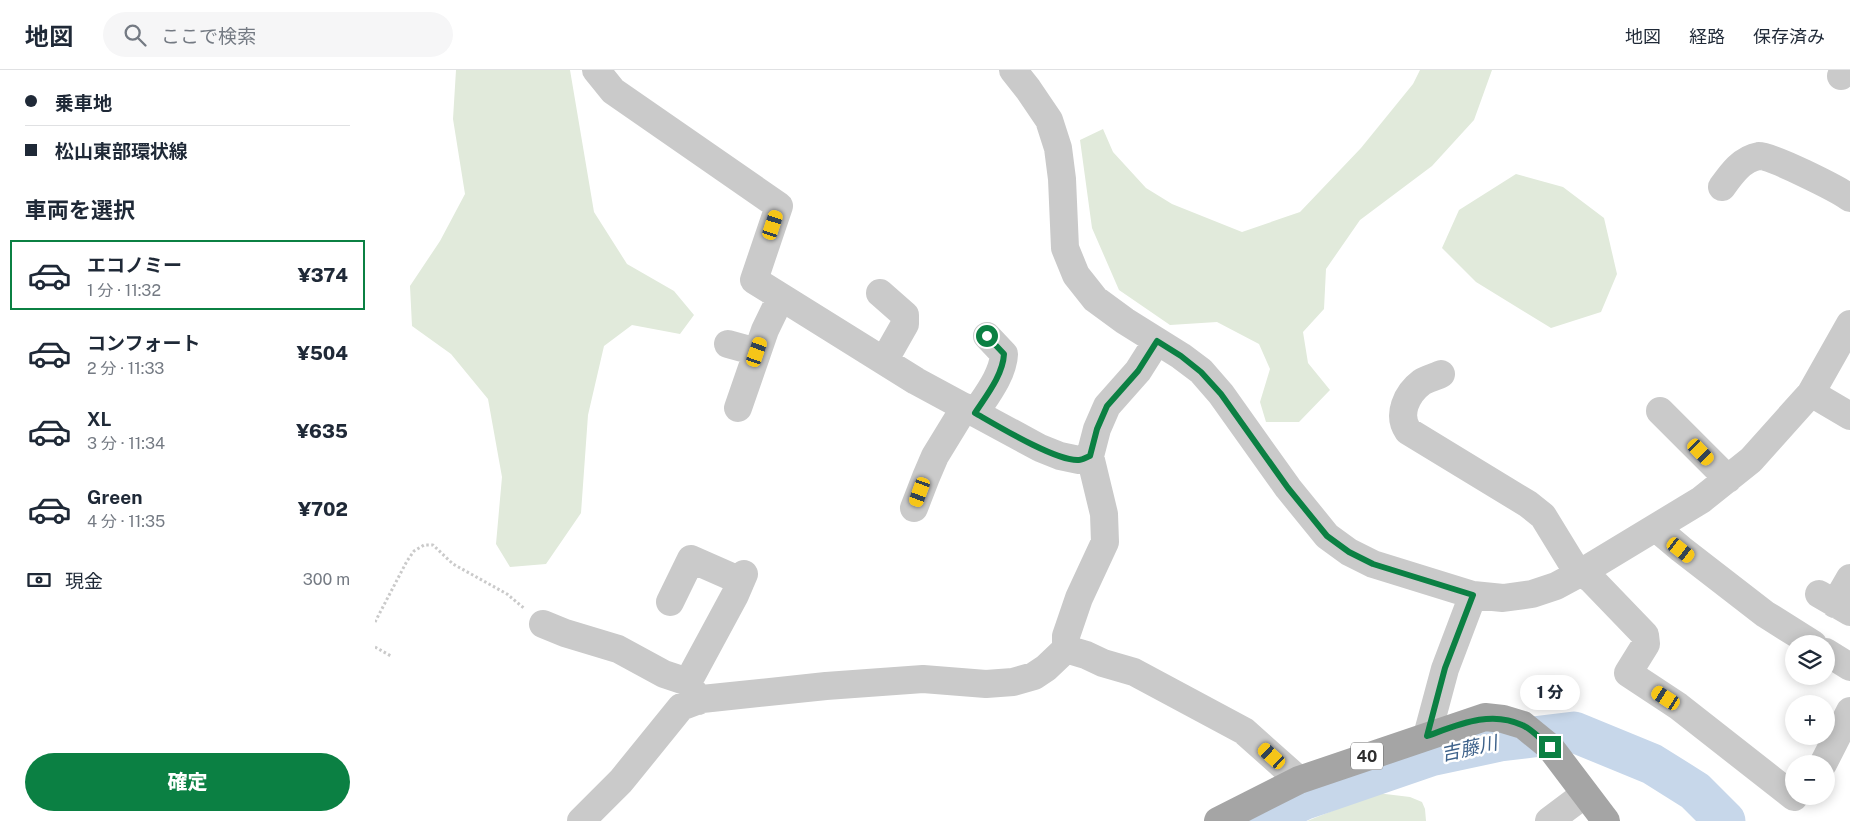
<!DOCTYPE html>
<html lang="ja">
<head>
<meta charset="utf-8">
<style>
  :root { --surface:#fff; --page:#f6f6f7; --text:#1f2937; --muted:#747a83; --line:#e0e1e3; --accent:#0b8043 }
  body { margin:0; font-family:"Public Sans","Noto Sans JP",sans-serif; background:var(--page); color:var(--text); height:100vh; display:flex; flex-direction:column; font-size:19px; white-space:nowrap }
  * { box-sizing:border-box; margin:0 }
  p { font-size:16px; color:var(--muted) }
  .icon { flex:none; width:28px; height:28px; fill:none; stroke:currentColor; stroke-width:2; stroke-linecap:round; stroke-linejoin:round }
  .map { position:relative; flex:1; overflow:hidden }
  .drawer { display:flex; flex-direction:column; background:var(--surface); width:375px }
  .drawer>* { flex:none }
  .guide { display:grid; align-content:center; height:110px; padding:0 25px; background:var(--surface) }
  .tools { position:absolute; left:1410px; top:565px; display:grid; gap:10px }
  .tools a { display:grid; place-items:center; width:50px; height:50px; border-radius:50%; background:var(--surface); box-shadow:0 2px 12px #0003; font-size:25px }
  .end { position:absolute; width:22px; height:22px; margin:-11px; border:6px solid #0b8043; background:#fff; box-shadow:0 0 0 2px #fff }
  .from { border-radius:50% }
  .bubble { position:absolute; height:35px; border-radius:18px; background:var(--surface); box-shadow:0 2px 12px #0003; font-size:16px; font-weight:800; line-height:35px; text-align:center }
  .car { position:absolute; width:15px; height:30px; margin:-15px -8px; border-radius:6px; box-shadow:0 0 4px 1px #0007; background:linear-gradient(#f5c518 24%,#345 0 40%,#f5c518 0 76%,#345 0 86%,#f5c518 0) }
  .guide b { display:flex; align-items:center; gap:18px; height:48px; font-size:19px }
  .guide b+b { border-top:1px solid var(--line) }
  .guide i { width:12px; height:12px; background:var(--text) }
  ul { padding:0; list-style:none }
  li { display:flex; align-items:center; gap:15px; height:70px; margin:0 10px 8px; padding:0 15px; border:2px solid transparent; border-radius:0px }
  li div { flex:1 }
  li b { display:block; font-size:19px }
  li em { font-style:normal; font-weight:800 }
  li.on { border-color:var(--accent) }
  li>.icon { width:45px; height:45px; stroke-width:1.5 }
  h2 { padding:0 25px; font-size:22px; line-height:60px }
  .pay { display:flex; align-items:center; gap:12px; height:55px; padding:0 25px; font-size:19px }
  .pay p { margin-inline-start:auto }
  .button { display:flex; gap:10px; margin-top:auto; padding:10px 25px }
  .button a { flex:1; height:58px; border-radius:30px; background:var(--accent); color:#fff; font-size:20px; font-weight:800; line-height:58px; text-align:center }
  header { display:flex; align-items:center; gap:30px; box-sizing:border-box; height:70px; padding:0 25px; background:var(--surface); border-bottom:1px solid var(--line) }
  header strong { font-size:24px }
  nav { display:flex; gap:28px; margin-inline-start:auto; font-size:18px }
  .search { width:350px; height:45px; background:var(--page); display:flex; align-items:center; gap:12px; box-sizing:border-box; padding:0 18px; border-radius:28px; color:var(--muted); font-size:19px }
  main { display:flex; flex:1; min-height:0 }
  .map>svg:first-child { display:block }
  .green { fill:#e1eadb }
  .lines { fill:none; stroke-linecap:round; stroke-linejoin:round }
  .river { stroke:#c7d7ea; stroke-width:41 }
  .path { stroke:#cacaca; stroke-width:3; stroke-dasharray:2.5 2.5; stroke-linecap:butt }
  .minor { stroke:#cacaca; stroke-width:28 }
  .major { stroke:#a5a5a5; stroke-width:28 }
  .route { stroke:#0b8043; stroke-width:6 }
  .labels { text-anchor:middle; stroke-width:5; stroke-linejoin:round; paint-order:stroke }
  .shield { fill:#fff; stroke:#6c6c6c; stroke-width:1 }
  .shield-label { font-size:16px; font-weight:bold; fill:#2d2d2d }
  .water-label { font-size:19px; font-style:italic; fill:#3e628b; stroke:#fff }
</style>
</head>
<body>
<header>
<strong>地図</strong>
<div class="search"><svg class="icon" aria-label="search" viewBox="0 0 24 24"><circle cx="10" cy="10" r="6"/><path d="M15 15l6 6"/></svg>ここで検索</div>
<nav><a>地図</a><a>経路</a><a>保存済み</a></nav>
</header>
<main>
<section class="drawer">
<div class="guide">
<b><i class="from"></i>乗車地</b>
<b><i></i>松山東部環状線</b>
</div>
<h2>車両を選択</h2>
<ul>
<li class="on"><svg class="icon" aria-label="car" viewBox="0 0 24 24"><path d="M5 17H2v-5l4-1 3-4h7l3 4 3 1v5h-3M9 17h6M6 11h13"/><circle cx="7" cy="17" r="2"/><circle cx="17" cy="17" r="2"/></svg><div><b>エコノミー</b><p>1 分 · 11:32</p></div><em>¥374</em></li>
<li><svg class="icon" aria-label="car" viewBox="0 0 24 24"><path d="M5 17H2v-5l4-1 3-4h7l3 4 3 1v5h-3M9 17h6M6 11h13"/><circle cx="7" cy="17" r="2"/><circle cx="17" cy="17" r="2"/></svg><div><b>コンフォート</b><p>2 分 · 11:33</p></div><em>¥504</em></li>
<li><svg class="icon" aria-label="car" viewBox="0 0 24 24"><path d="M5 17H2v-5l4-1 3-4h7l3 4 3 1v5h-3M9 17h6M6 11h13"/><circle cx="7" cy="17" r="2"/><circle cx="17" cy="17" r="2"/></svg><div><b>XL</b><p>3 分 · 11:34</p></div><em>¥635</em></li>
<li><svg class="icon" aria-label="car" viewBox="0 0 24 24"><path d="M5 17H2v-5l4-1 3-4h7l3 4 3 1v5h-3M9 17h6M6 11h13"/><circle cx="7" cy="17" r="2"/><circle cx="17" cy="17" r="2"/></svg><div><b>Green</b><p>4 分 · 11:35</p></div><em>¥702</em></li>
</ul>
<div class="pay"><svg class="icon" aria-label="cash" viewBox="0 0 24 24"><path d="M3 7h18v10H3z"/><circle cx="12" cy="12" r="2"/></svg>現金<p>300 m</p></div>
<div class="button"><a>確定</a></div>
</section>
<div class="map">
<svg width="1475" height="751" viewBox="0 0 1475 751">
  <rect width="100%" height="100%" fill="#fff"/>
  <path class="green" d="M81 0H195L219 142 252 194 299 221 319 245 305 264 257 255 229 276 213 345 206 443 171 494 135 497 121 474 127 407 113 329 76 284 37 256 35 216 65 171 90 124 78 49Z
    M1045 0H1117L1099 50 1057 96 985 150 951 199 949 239 928 262 933 293 955 320 924 352H891L885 332 895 299 884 274 842 252 795 255 744 220 717 158 705 70 728 59 738 82 771 118 797 134 867 162 925 142 986 78 1038 14Z
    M1141 104 1188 117 1229 148 1242 204 1226 242 1176 258 1101 212 1067 178 1084 140Z
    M1002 723 1035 727 1047 732 1050 739 1051 751H932Z"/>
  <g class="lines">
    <path class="river" d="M883 751 930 729 1055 686 1125 671 1199 662 1277 694 1320 721 1350 751"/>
    <path class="path" d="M0 552 32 491 39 481 49 475H58L78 494 132 524 150 539
      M0 577 16 586"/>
    <path class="minor" d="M221 0 238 21 404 136 379 210 541 311 665 378 685 386 704 390 715 386 722 359 732 336 763 301 782 271
      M638 0 653 19 674 50 683 78 687 109 690 178 701 205 720 229 750 251 806 286 826 301 846 324 913 418 952 466 974 482 998 494 1098 525 1128 528 1157 524 1181 516 1207 502 1326 430 1376 390 1436 323 1475 254
      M1466 6 1472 0
      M1347 117C1357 103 1367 89 1384 86 1393 84 1465 120 1475 128
      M505 223 530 245V254L509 291
      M353 274 382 282
      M1066 304C1060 307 1052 309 1047 312 1031 324 1022 345 1033 361L1153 434 1168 446 1198 495 1217 510 1270 565 1271 574 1253 603 1303 636 1419 727
      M1436 323 1475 346
      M363 338 390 260 406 227
      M1285 341 1353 409
      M600 343C611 326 628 305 629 284L612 266
      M539 438 551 407 560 386 590 337
      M1281 458 1306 479 1390 544 1438 574
      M1444 524 1475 542
      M295 532 316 489 366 511
      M1460 534 1475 508
      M168 554 190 563 243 579 289 604 313 612 323 631
      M691 579V566L704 528 730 472 729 444 715 386
      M1451 582 1475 597
      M313 612 360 525 369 504
      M1052 666 1070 599 1098 525
      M1448 694 1475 641
      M206 751 246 711 306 637 327 629 451 616 548 609 611 614 638 612 659 606 671 598 691 579 711 585 728 593 759 602 869 661 924 710
      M1174 751 1210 724"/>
    <path class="major" d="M843 751 924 710 1110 647 1128 649 1148 655 1175 677 1231 751"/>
  </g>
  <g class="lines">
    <path class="route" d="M612 266 629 284C628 305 611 326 600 343 621 355 682 392 704 390 707 390 712 387 715 386L722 359 732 336 763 301 782 271 806 286 826 302 846 324 913 418 952 466 974 482 998 494 1098 525 1070 598 1052 666C1083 655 1115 640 1147 655 1157 659 1166 670 1175 677"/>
  </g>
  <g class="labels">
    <rect class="shield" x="976" y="672.5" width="32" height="27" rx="4"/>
    <g class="shield-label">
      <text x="992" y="692">40</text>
    </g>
    <g class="water-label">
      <text transform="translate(1094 678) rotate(-12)" y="7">吉藤川</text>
    </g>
  </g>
</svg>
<div class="tools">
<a><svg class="icon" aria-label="layers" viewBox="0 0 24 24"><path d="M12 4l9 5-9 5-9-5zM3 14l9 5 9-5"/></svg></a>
<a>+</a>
<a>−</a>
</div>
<i class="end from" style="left:612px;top:266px"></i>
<i class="end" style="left:1175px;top:677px"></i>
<div class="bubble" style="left:1145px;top:605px;width:60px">1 分</div>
<i class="car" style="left:398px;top:155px;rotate:18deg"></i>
<i class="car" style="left:382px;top:282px;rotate:19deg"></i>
<i class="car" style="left:1326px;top:382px;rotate:136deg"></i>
<i class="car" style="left:545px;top:422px;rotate:200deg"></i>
<i class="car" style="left:1306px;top:480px;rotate:128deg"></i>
<i class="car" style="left:1291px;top:628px;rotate:303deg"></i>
<i class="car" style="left:897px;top:686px;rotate:312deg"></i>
</div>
</main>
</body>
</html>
